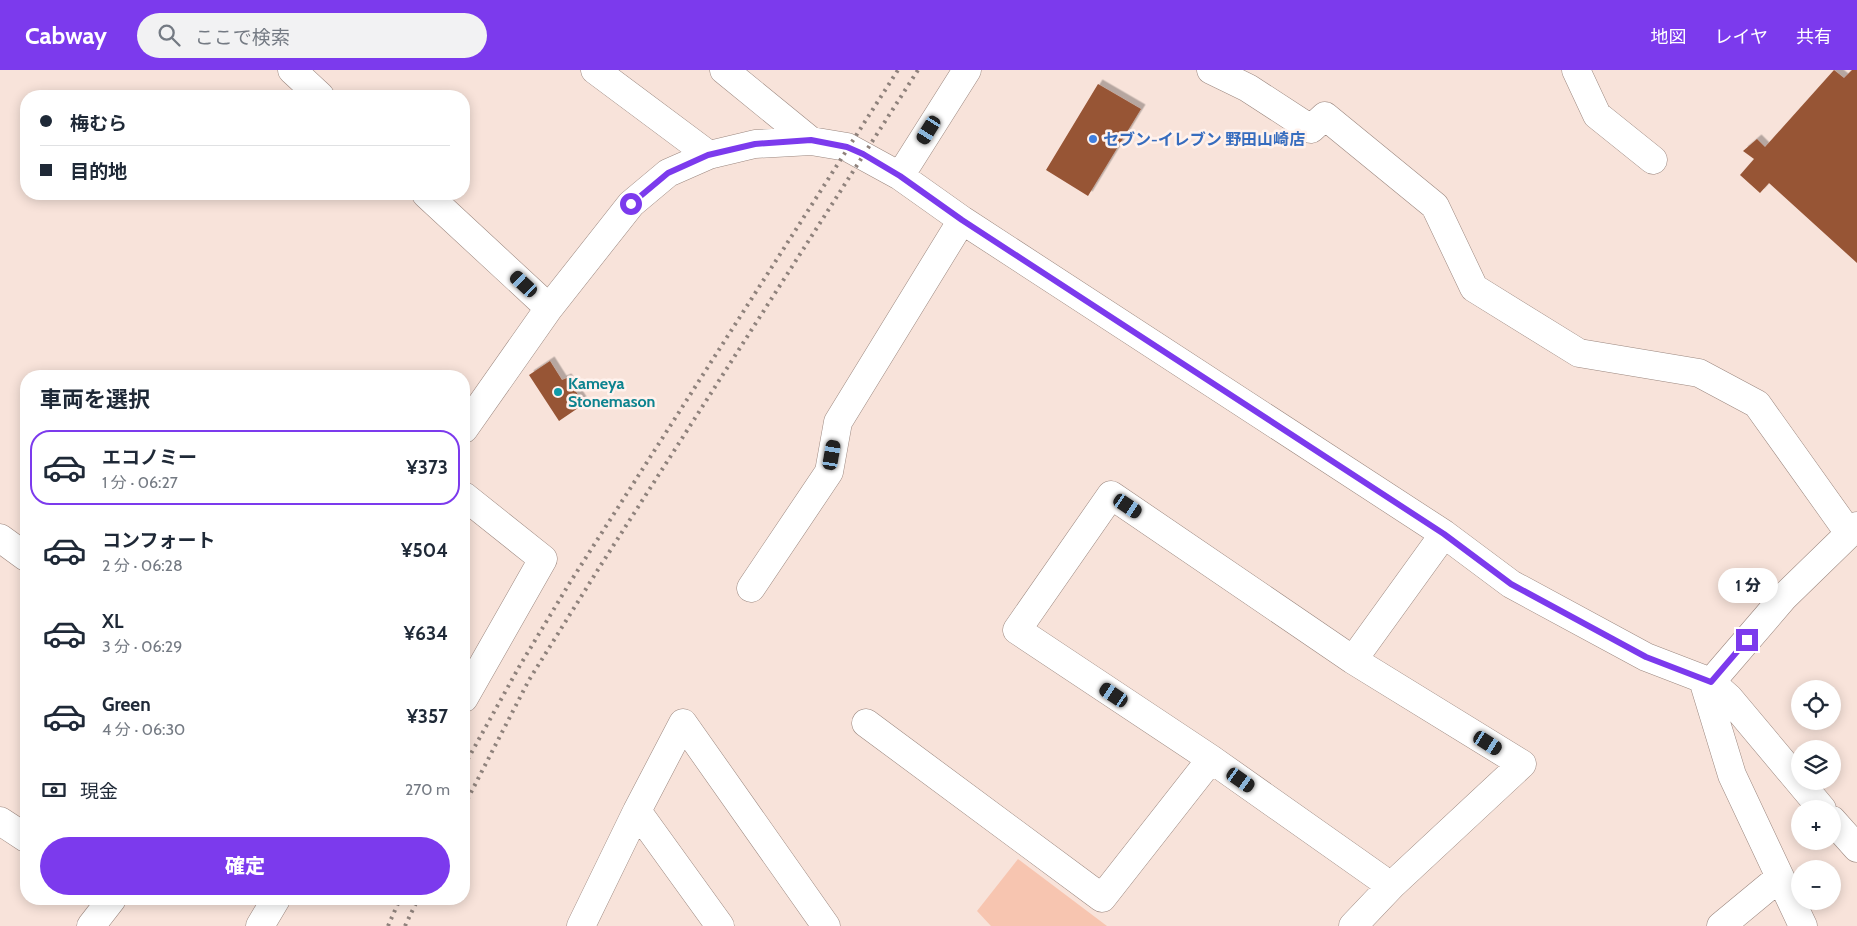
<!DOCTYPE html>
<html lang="ja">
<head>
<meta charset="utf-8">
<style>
  :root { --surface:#fff; --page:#f2f2f3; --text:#1f2937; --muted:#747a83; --line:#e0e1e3; --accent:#7c3aed }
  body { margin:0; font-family:Cabin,"Noto Sans JP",sans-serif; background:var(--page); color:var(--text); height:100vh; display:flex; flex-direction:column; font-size:19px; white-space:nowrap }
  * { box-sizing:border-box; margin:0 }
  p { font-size:16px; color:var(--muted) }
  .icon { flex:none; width:28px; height:28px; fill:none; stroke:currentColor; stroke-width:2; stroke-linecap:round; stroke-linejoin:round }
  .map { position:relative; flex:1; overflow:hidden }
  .panel { position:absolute; left:20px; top:300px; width:450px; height:535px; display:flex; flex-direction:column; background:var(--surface); border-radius:20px; box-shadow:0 2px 12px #0003 }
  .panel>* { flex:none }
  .banner { position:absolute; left:20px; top:20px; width:450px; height:110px; border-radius:20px; box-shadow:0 2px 12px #0003; display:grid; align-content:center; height:110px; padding:0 20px; background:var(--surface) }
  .buttons { position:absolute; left:1791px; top:610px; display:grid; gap:10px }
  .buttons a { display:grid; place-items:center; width:50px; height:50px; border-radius:50%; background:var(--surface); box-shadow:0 2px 12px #0003; font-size:25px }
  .end { position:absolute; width:22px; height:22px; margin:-11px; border:6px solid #7c3aed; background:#fff; box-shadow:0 0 0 2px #fff }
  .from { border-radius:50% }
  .bubble { position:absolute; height:35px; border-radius:18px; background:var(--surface); box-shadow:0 2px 12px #0003; font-size:16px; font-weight:800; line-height:35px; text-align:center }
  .car { position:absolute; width:15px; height:30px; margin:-15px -8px; border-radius:6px; box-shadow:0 0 4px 1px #0007; background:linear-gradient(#222 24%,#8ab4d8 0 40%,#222 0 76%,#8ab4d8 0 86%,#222 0) }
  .banner b { display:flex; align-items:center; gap:18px; height:48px; font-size:19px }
  .banner b+b { border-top:1px solid var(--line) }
  .banner i { width:12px; height:12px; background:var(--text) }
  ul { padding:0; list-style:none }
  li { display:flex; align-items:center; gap:15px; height:75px; margin:0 10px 8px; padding:0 10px; border:2px solid transparent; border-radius:20px }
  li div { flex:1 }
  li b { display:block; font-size:19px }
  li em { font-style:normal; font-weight:800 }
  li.current { border-color:var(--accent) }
  li>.icon { width:45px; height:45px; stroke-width:1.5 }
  h2 { padding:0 20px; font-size:22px; line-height:60px }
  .pay { display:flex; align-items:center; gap:12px; height:55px; padding:0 20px; font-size:19px }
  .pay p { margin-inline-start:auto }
  .primary-button { display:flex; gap:10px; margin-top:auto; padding:10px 20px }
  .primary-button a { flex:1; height:58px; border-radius:30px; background:var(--accent); color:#fff; font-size:20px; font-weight:800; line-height:58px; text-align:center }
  header { display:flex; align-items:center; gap:30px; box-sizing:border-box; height:70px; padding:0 25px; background:var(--accent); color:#fff }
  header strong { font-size:24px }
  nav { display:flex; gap:28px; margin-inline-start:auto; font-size:18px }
  .search { width:350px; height:45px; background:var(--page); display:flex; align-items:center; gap:12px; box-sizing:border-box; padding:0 18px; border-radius:28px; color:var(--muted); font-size:19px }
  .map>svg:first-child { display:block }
  .green { fill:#f7c5b0 }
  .building { fill:#975536; filter:url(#shadow) }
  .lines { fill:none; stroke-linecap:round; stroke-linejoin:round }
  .minor-casing { stroke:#9b877f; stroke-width:29 }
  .minor { stroke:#fff; stroke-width:28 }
  .rail { stroke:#8f827c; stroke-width:4; stroke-dasharray:2.5 5; stroke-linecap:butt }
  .route { stroke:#7c3aed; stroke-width:6 }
  .shop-dot { fill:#3f7fe0; stroke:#fff2ed; stroke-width:2 }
  .culture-dot { fill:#0f9aa8; stroke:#fff2ed; stroke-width:2 }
  .labels { text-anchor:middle; stroke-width:5; stroke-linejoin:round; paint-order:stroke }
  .shop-label { font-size:16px; font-weight:bold; fill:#366cbe; stroke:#fff2ed; text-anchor:start }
  .culture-label { font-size:16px; font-weight:bold; fill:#0d838f; stroke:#fff2ed; text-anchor:start }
</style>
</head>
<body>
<header>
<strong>Cabway</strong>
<div class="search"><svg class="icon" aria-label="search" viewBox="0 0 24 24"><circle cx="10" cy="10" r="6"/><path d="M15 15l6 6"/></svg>ここで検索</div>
<nav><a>地図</a><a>レイヤ</a><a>共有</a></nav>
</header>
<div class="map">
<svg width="1857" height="856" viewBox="0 0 1857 856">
  <defs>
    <filter id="shadow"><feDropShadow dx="4.5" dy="-4.5" stdDeviation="0" flood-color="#0004"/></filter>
  </defs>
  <rect width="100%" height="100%" fill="#f8e3da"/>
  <path class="green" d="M1018 789 1107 856H991L977 841Z"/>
  <path class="building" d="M1834 0 1844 8 1852 0H1857V193L1769 113 1760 123 1740 105 1754 89 1743 81 1757 69 1765 77Z
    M1098 14 1141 39 1088 126 1046 100Z
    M550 291 562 310 567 308 584 334 559 351 529 305Z"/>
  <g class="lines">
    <g class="minor-casing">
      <path id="minor" d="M292 0 320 26
        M595 0 709 85
        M724 0 811 71
        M1211 0 1248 18 1311 59 1325 46 1435 136 1474 218 1579 283 1699 303 1757 334 1849 463
        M1576 0 1597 45 1653 90
        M900 106 967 0
        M426 124 549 238
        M464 359 549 238 631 134 668 103 709 85 755 74 811 71 847 77 900 106 962 150 1444 464 1511 514 1646 587 1711 612 1729 628 1822 739
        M464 426 543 489 464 628
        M0 468 26 487
        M751 518 829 402 838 352 962 150
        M1353 590 1522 694 1391 816 1211 689 1017 560 1111 425 1353 590 1444 464
        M1703 610 1732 705 1803 856
        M1711 612 1784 527 1857 456
        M866 653 1102 828 1211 689
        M637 741 720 856
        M1832 750 1857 778
        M0 751 26 768
        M91 856 112 829
        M260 856 276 829
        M581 856 637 741 683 653 826 856
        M1353 856 1391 816
        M1721 856 1779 808"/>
    </g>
    <use href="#minor" class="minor"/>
    <path class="rail" d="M464 696 519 597 569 514 898 0
      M464 736 529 610 599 498 918 0
      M388 856 400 829
      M405 856 418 829"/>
  </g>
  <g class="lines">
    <path class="route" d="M631 134 668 103 708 85 755 74 811 70 847 77 863 84 900 106 962 150 1444 464 1511 514 1646 587 1711 612 1747 570"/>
  </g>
  <circle class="shop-dot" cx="1093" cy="69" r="5"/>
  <circle class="culture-dot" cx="558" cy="322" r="5"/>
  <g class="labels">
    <g class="shop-label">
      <text x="1103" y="75">セブン-イレブン 野田山崎店</text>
    </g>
    <g class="culture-label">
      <text x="568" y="319">Kameya<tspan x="568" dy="18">Stonemason</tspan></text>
    </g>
  </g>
</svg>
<div class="buttons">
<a><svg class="icon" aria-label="locate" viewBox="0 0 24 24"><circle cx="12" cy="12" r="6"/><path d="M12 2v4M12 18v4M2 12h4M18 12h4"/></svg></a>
<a><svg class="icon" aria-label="layers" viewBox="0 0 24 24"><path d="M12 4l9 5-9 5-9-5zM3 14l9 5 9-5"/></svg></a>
<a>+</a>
<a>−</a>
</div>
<i class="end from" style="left:631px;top:134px"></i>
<i class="end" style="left:1747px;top:570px"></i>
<div class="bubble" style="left:1718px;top:498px;width:60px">1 分</div>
<i class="car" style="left:929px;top:60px;rotate:212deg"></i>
<i class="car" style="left:524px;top:214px;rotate:313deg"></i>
<i class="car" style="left:832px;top:385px;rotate:10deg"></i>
<i class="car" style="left:1128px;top:436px;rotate:124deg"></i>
<i class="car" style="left:1114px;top:625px;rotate:304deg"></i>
<i class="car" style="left:1488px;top:673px;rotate:122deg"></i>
<i class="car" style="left:1241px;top:710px;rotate:125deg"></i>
<div class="banner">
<b><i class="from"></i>梅むら</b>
<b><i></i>目的地</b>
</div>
<section class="panel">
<h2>車両を選択</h2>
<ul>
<li class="current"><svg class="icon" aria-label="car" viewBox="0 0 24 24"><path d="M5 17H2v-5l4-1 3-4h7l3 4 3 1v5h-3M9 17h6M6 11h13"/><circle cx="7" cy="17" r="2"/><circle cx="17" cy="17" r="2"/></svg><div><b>エコノミー</b><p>1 分 · 06:27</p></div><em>¥373</em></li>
<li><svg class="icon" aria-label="car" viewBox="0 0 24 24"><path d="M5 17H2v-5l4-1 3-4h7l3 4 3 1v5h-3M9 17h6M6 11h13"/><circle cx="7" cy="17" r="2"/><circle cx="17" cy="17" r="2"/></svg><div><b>コンフォート</b><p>2 分 · 06:28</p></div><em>¥504</em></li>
<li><svg class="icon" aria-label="car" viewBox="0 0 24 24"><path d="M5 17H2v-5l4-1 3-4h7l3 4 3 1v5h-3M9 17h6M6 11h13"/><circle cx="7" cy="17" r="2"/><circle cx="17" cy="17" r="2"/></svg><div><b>XL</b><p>3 分 · 06:29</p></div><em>¥634</em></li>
<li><svg class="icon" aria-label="car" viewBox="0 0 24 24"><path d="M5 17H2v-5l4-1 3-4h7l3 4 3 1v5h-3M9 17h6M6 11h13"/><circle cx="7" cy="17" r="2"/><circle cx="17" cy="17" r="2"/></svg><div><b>Green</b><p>4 分 · 06:30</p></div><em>¥357</em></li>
</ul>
<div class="pay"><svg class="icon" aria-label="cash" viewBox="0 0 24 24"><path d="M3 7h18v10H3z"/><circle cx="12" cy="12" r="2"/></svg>現金<p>270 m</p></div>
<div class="primary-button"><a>確定</a></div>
</section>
</div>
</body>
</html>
